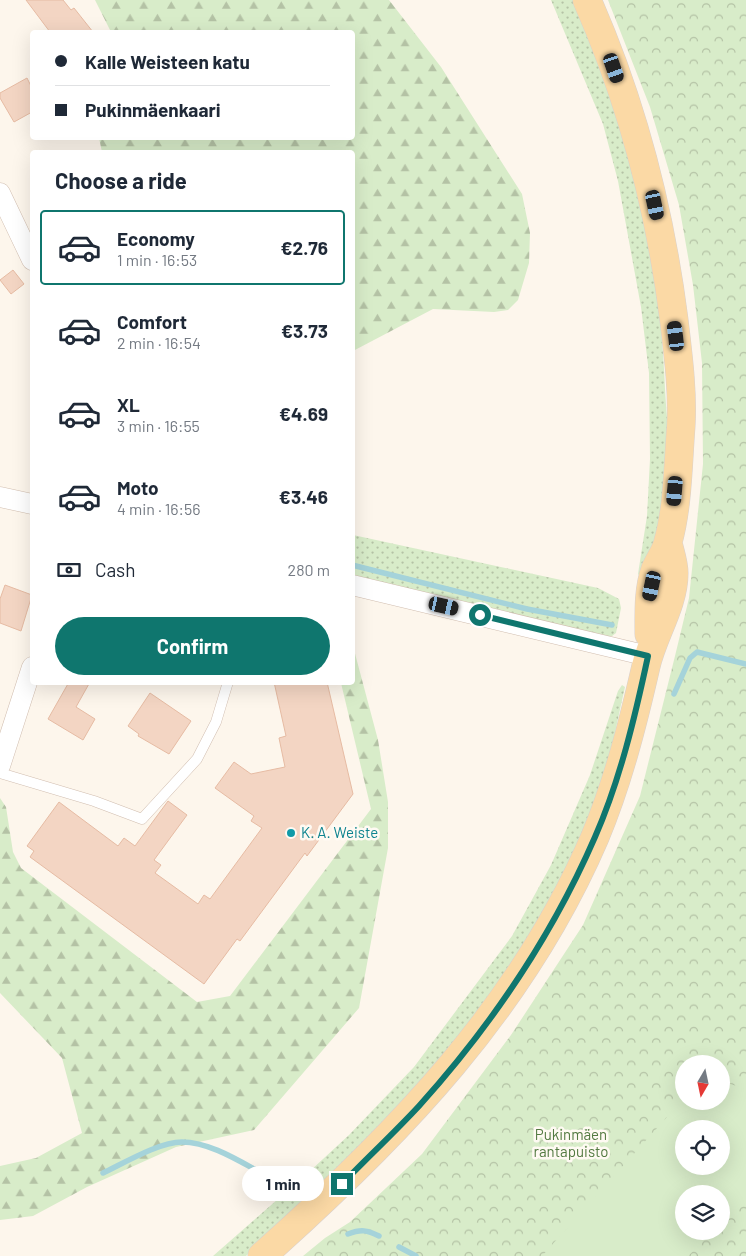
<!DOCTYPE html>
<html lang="en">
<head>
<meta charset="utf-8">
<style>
  :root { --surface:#fff; --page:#f6f6f7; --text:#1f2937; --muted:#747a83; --line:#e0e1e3; --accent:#0f766e }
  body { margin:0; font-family:Barlow,sans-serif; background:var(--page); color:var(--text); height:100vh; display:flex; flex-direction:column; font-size:19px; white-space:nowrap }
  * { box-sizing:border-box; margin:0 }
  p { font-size:16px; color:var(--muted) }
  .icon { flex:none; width:28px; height:28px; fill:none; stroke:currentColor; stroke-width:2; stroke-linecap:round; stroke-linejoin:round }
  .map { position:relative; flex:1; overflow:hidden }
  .sheet { position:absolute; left:30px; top:150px; width:325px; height:535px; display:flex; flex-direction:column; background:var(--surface); border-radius:5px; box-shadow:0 5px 20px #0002 }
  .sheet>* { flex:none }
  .banner { position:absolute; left:30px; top:30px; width:325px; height:110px; border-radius:5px; box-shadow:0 5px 20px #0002; display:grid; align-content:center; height:110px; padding:0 25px; background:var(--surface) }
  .needle { width:32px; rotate:189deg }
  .buttons { position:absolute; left:675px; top:1055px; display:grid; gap:10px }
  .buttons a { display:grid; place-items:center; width:55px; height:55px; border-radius:50%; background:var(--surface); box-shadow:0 5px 20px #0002; font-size:25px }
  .end { position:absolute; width:22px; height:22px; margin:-11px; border:6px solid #0f766e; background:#fff; box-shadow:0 0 0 2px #fff }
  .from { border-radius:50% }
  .bubble { position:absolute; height:35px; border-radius:18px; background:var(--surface); box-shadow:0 5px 20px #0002; font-size:16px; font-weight:700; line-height:35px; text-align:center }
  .car { position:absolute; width:15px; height:30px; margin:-15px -8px; border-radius:6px; box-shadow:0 0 4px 1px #0007; background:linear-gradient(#222 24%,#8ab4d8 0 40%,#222 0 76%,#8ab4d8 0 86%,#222 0) }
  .banner b { display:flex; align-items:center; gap:18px; height:48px; font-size:19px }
  .banner b+b { border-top:1px solid var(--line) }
  .banner i { width:12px; height:12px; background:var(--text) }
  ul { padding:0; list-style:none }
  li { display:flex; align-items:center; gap:15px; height:75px; margin:0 10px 8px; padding:0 15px; border:2px solid transparent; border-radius:5px }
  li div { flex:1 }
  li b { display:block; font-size:19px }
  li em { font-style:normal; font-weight:700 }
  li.selected { border-color:var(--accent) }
  li>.icon { width:45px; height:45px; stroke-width:1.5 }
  h2 { padding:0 25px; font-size:22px; line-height:60px }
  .pay { display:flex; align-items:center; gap:12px; height:55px; padding:0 25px; font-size:19px }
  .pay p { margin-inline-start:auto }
  .action { display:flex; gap:10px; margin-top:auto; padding:10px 25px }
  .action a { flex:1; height:58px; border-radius:30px; background:var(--accent); color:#fff; font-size:20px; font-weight:700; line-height:58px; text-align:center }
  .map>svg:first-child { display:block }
  .grass { fill:url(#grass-dots) }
  .forest { fill:url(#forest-firs) }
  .park { fill:url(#park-crowns); fill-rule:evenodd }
  .garden { fill:#d8ecc9; fill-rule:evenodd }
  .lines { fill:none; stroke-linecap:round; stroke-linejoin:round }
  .stream { stroke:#a5d3da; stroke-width:5.5 }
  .building { fill:#f3d5c3; stroke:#e6bba3 }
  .lane-casing { stroke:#d1beb0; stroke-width:11 }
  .street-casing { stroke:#d1beb0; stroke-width:21 }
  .primary-casing { stroke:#dad1cd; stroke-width:29 }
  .lane { stroke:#fff; stroke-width:10 }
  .street { stroke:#fff; stroke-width:20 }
  .primary { stroke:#fbd9a5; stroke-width:28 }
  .route { stroke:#0f766e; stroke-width:6 }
  .culture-dot { fill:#0f9aa8; stroke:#fffaf3; stroke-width:2 }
  .labels { text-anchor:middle; stroke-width:5; stroke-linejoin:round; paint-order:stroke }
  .culture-label { font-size:15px; fill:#0d838f; stroke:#fffaf3; text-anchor:start }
  .park-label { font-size:15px; fill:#537a41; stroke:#fffaf3 }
</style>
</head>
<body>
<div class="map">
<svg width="746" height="1256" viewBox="0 0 746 1256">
  <defs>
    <pattern id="grass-dots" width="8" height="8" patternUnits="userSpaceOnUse" patternTransform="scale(1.25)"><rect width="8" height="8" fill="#d8ecc9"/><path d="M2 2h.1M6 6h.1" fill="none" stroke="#b4c2a5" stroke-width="1.8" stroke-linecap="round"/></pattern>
    <pattern id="forest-firs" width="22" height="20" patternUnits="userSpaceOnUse" patternTransform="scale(1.25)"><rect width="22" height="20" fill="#d8ecc9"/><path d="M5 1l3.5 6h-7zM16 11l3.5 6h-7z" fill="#b4c2a5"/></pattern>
    <pattern id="park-crowns" width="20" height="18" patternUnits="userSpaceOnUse" patternTransform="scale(1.25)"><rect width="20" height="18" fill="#d8ecc9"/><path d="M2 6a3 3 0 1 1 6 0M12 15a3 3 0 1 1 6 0" fill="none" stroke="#b4c2a5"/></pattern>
  </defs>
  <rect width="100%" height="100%" fill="#fdf6ec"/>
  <path class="grass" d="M551 0H574C628 124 660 253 665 389 666 410 669 432 668 453 666 494 656 533 649 573L643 579 638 574 647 516 650 459 649 373 641 307 618 181 603 124Z
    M353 535 598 588 619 599 621 608 616 633 612 636H597L353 576Z
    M622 685 625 687C616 725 610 765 596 801 542 951 437 1073 324 1182L311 1181 308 1177 310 1171 349 1135 414 1067 512 936 551 865 590 775 618 691Z
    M294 1185 303 1188 307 1195 246 1256H213Z"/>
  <path class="forest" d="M95 0H389L441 67 522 194 530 233 529 263 518 300 508 310 494 312 433 309 353 351 352 152H102L99 138H352V32H111Z
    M353 646 378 740 388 802V848L359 1008 254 1130 176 1147 87 1187 33 1216 0 1220V1166L36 1158 82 1133 62 1058 0 993V798L6 807 13 852 21 868 197 1002 230 996 371 809 341 683 352 682Z"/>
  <path class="park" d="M608 0H746V1256H303L325 1238 350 1222 422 1154 511 1035 583 925 640 796 675 656 689 598 703 464 702 363 693 285 679 205 650 107ZM684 1064H721V1101H684ZM684 1129H721V1166H684ZM684 1194H721V1231H684Z"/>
  <path class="garden" d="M721 1081 746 1089V1197L721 1224V1194H684V1231H714L688 1256H542L684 1098V1101H721ZM684 1129H721V1166H684Z"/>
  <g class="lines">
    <path class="stream" d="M352 565 527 609 612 625
      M674 694 690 658 697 652 746 664
      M103 1173C124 1163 159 1142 182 1142 211 1142 242 1163 267 1176
      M348 1234C361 1229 367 1230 379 1236
      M399 1247 416 1256"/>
  </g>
  <path class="building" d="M26 0H63L71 10 74 8 93 32H50Z
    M27 78 32 88V112L14 122 0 98V93Z
    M13 270 24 284 11 294 0 280Z
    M5 585 32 595 21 631 0 623V599Z
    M69 682H90L76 707 95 719 83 740 48 719Z
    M274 682H327L353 794 307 856 305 853 240 941 237 939 204 984 30 857 34 851 27 846 59 802 118 846 124 838 135 846 168 801 187 815 154 860 161 865 155 873 198 904 204 895 210 899 262 828 251 821 254 816 215 788 234 762 251 774 285 767 279 738 286 736Z
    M150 693 191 721 169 754 138 736 139 734 128 726Z"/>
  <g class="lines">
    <g class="lane-casing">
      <path id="lane" d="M0 773 94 801 142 819 197 759 216 722 228 682"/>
    </g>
    <g class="street-casing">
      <path id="street" d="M0 193 32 260
        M0 497 32 504
        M352 585 648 656
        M0 766 32 667"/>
    </g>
    <g class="primary-casing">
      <path id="primary" d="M587 0C632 102 660 210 674 320 678 354 683 391 681 426 678 464 678 506 668 542 666 552 659 560 655 570 648 590 649 613 649 634
        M262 1256C398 1135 522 1007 595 837 618 782 633 723 646 666 653 635 674 605 674 573 674 563 670 552 668 543"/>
    </g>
    <use href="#lane" class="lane"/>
    <use href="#street" class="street"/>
    <use href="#primary" class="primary"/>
  </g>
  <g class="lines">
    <path class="route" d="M342 1184C367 1158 394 1133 419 1106 491 1026 552 936 595 837 620 780 635 717 648 656L480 615"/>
  </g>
  <circle class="culture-dot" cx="291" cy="833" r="5"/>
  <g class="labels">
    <g class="culture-label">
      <text x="301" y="838">K. A. Weiste</text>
    </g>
    <g class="park-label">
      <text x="571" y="1140">Pukinmäen<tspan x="571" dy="17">rantapuisto</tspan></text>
    </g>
  </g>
</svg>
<div class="buttons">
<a><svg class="needle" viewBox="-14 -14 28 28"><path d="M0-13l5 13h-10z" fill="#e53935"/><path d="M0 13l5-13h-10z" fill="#747a83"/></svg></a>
<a><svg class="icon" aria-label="locate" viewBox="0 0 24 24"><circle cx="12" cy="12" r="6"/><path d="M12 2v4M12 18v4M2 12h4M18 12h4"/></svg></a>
<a><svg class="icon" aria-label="layers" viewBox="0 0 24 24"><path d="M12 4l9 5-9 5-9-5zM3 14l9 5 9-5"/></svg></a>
</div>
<i class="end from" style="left:480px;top:615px"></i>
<i class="end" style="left:342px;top:1184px"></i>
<div class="bubble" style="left:242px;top:1166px;width:82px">1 min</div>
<i class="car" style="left:614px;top:68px;rotate:161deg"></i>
<i class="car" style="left:655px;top:205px;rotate:168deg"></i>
<i class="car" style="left:676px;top:336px;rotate:353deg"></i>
<i class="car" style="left:675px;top:491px;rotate:185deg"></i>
<i class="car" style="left:652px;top:586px;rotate:192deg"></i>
<i class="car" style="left:444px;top:606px;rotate:103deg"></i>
<div class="banner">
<b><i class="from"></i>Kalle Weisteen katu</b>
<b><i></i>Pukinmäenkaari</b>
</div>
<section class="sheet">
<h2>Choose a ride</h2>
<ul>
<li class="selected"><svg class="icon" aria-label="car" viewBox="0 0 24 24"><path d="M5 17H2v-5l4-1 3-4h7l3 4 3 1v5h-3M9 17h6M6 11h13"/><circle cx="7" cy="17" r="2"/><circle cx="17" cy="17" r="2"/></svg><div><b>Economy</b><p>1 min · 16:53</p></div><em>€2.76</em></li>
<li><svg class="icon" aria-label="car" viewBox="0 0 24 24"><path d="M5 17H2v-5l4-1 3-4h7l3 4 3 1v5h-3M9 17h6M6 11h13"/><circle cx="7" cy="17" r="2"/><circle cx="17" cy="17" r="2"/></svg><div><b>Comfort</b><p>2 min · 16:54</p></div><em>€3.73</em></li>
<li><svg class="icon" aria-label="car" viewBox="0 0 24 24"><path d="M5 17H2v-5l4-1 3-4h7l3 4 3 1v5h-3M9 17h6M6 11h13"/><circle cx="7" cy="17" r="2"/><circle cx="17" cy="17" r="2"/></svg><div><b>XL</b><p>3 min · 16:55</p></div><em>€4.69</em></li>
<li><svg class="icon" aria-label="car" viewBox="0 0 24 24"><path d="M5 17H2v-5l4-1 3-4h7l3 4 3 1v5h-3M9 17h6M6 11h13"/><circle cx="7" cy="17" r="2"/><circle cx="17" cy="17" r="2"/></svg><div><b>Moto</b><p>4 min · 16:56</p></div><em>€3.46</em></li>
</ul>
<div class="pay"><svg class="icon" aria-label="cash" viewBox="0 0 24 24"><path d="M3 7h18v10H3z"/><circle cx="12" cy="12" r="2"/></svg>Cash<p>280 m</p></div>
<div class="action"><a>Confirm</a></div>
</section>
</div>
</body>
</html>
